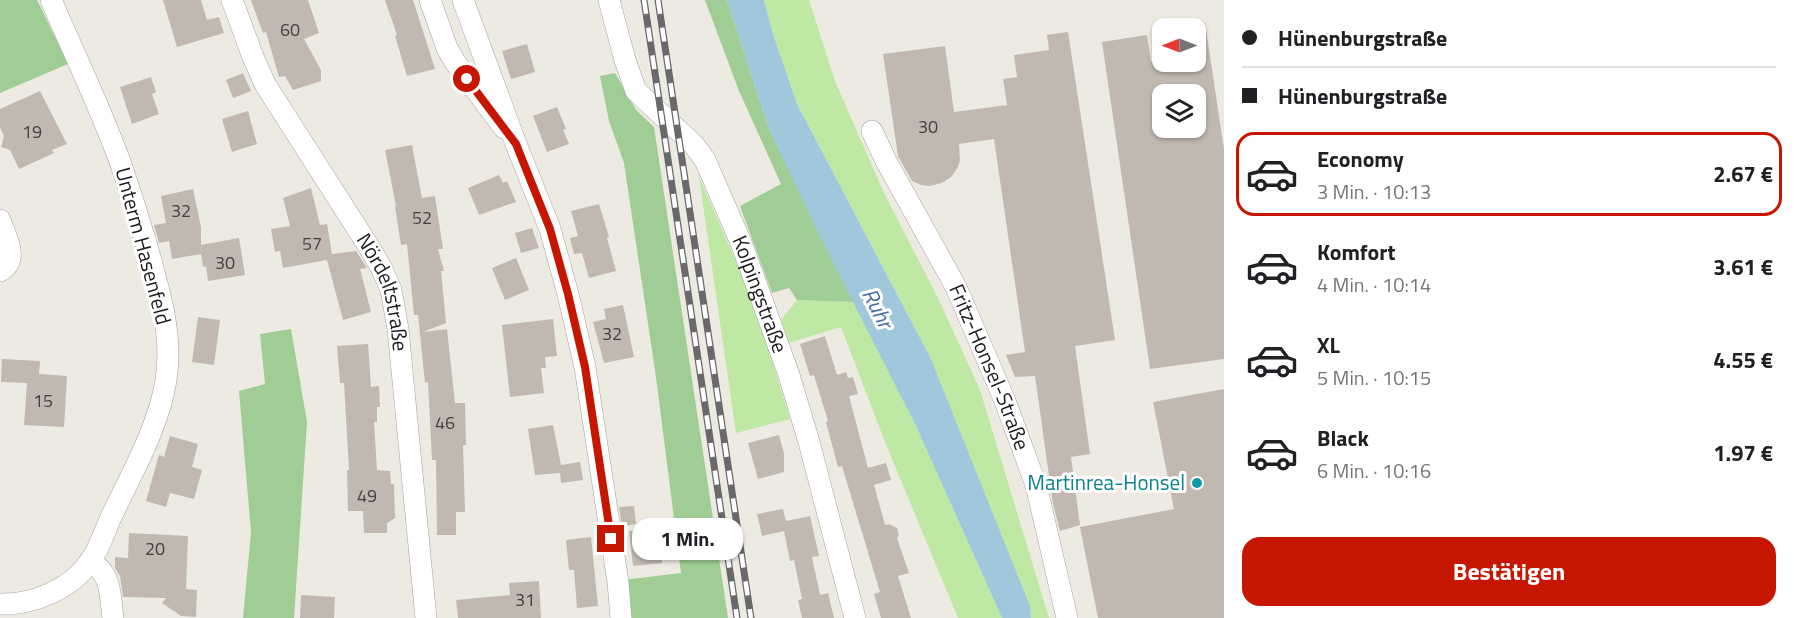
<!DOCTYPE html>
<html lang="de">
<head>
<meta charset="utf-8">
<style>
  :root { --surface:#fff; --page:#f6f6f6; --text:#202124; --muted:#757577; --line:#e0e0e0; --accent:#c61600 }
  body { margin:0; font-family:"Titillium Web",sans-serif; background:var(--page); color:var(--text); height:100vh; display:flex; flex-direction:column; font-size:22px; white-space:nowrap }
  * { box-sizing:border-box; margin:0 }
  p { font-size:20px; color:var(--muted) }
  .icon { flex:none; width:33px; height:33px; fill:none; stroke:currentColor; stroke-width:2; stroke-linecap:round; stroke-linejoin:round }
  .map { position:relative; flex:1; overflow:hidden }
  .drawer { display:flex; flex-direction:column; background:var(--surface); width:570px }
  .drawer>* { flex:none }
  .guide { display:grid; align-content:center; height:132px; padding:0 18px; background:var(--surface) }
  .needle { width:39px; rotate:270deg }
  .fabs { position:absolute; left:1152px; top:18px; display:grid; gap:12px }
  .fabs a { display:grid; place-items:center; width:54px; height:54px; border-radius:12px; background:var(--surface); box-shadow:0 2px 4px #0004; font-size:30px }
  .end { position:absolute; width:27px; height:27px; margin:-14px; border:8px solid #c61600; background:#fff; box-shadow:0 0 0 3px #fff }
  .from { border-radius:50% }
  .bubble { position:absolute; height:42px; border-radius:18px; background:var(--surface); box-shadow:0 2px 4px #0004; font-size:20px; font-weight:700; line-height:42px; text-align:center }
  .guide b { display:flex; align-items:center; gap:21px; height:57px; font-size:22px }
  .guide b+b { border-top:2px solid var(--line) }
  .guide i { width:15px; height:15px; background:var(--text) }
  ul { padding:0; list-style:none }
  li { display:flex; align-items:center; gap:18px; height:84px; margin:0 12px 9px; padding:0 6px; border:3px solid transparent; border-radius:18px }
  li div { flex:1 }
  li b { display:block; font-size:22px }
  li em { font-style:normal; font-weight:700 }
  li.selected { border-color:var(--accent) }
  li>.icon { width:54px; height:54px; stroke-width:1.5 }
  .button { display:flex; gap:12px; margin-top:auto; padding:12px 18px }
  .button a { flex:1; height:69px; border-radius:18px; background:var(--accent); color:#fff; font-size:24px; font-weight:700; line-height:69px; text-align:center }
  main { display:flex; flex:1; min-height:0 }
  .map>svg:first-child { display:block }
  .grass { fill:#bfe8a5 }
  .forest { fill:#9fcd95 }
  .water { fill:#a0c7db }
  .building { fill:#c1b9b0; fill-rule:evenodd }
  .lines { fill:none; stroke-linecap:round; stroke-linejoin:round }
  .street-casing { stroke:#a2a2a2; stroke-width:22 }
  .street { stroke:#fff; stroke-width:21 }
  .rail-casing { stroke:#696969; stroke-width:7 }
  .rail { stroke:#fff; stroke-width:4.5; stroke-dasharray:14; stroke-linecap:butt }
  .route { stroke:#c61600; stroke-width:8 }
  .culture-dot { fill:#0f9aa8; stroke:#fff; stroke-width:2 }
  .labels { text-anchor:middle; stroke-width:6; stroke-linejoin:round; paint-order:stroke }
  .number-label { font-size:18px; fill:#444240 }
  .street-label { font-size:21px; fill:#1b1b1b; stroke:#fff }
  .culture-label { font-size:21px; fill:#0d838f; stroke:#fff; text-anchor:end }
  .water-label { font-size:22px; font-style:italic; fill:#496faa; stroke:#fff }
</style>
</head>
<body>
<main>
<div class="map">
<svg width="1224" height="618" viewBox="0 0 1224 618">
  <rect width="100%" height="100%" fill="#edeae1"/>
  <path class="grass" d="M764 0H809L835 81 884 193 939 300 980 390 1049 618H1031L1030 606 931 359 797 104 772 31Z
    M699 177 754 302 790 419 736 433Z
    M797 300 854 302 916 426 1002 618H958L885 442 841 327 789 343 781 320Z"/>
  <path class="forest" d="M0 0H37L68 64 0 93Z
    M705 0H727L769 129 854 302 797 300 789 288 772 293 740 206 781 184 739 91Z
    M615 73 636 110 654 127 728 618H626L623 580 681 573 656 377 624 163 609 121 600 76Z
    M291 329 307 422 294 618H243L251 532 239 391 265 384 260 334Z"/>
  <path class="water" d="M727 0H764L772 31 797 104 931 359 1030 606 1031 618H1002L916 426 822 241 769 129Z"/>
  <path class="building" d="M163 0H201L207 20 219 17 224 33 177 47Z
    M251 0H308L319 33 304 39 321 70V81L293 90 285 76 279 77 266 32 263 33Z
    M385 0H413L435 69 407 76 395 36 397 35Z
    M1196 23H1205L1224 149V359L1150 369 1102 42 1147 35 1151 62H1196ZM1156 94H1196V128H1161Z
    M1068 32 1115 340 1075 346 1090 454 1071 457 1080 525 1060 531 1053 504 1035 376 1015 377 1006 355 1025 352 994 139 959 144 960 160 958 167 951 177 942 183 929 186 921 185 912 181 898 156 883 54 945 46 954 112 1007 105 1003 79 1017 77 1014 55 1049 50 1047 35Z
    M527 44 535 72 511 79 502 51Z
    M243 73 251 91 233 98 226 80Z
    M151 77 156 92 152 94 159 114 132 124 120 87Z
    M40 91 67 144 52 150 54 153 19 169 10 150 1 147 4 136 0 127V109Z
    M557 107 566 129 563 130 569 144 547 152 533 116Z
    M248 111 257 144 232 152 222 119Z
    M412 145 422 198 435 196 443 249H438L444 271H441L446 323 423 332 447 329 455 403H465L466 445H463L465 512H456V535H437L436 460H432L428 382 425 383 418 315H414L407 244 401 245 395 207 396 206 385 150Z
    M499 175 503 183 507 181 516 202 479 215 468 188Z
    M311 188 320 225 327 224 332 254 356 251 367 268 360 269 371 312 343 320 327 260 283 268 280 251 275 252 271 229 290 226 283 198Z
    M193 189 201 227V245L239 238 245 275 208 281 206 266 203 267 201 254 172 259 169 241 159 243 154 225 166 223 161 196Z
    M599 204 609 237 607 238 616 271 589 278 582 253 574 254 570 238 578 236 571 211Z
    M532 228 539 248 521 253 515 233Z
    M516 258 529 290 505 300 492 268Z
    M623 305 634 357 604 363 593 322 606 319 604 309Z
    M198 317 220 320 214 365 192 362Z
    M553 319 557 356 545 357 546 368H541L544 393 510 397 502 325Z
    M825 336 837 375 846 372 848 378 853 377 858 394 849 396 868 468 886 463 891 480 874 485 885 525 889 524 897 528 899 535 897 538 909 573 898 576 911 618H881L874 594 880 592 842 466 838 467 826 422 828 421 814 375 810 376 800 344Z
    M368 344 371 387 379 386 380 407H377V422H374L377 470 390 471 391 484H394L395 518 387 523V533H364L363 511H348L347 470H349L344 383H340L337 346Z
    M2 359 40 361 39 374 67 376 64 427 24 425 27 383 1 382Z
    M1224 389V618H1098L1080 527 1174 509 1153 402Z
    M553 425 561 465 580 462 583 480 561 483 560 473 535 475 528 429Z
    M779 435 784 453V472L758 479 748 443Z
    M170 436 198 444 192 467 202 470 194 499 170 493 166 507 146 501 159 455 164 457Z
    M634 506 636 524 622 526 619 507Z
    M783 509 786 521 810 516 819 556 812 557 820 595 828 593 834 618H802L798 600 802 599 794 560 790 561 784 531 762 536 757 514Z
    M657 527 662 563 633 566 629 531Z
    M129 533 188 536 186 589 197 590 196 617 181 616 162 603 166 598 123 597 120 576 115 568V557L128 558Z
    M591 537 598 606 577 608 574 570H569L566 540Z
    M539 581 541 618H458L456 600 510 595 509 583Z
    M301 595 335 597 334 618H300Z"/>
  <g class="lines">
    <g class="street-casing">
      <g id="street">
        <path id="s1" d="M232 0 253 57 265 84 369 247 382 269 391 290 398 329 426 618"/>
        <path d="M430 0 447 48 455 62 504 128"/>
        <path d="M463 0 516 144 550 229 568 294 585 367 618 582 621 618"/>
        <path id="s2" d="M609 0 625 60 636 91 694 145 705 160 742 245 789 375 809 442 855 618"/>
        <path id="s3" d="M872 131 886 161 956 287 1005 401 1036 485 1067 618"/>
        <path d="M0 220C6 238 20 260 0 271"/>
        <path d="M90 561C112 574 110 595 113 618"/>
        <path d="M0 604C33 605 72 589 91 560 100 547 105 530 112 515 132 473 159 426 166 380 173 336 160 293 148 250 139 220 130 189 119 159 99 105 74 53 51 0"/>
      </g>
    </g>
    <use href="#street" class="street"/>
    <g class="rail-casing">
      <path id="rail" d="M644 0 737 618
        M658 0 751 618"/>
    </g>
    <use href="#rail" class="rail"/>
  </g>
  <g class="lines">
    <path class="route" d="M467 79 516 144 550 229 568 294 585 367 611 539"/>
  </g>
  <circle class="culture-dot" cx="1197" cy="483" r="6"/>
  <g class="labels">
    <g class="number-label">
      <text x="290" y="36">60</text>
      <text x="928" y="133">30</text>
      <text x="32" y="138">19</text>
      <text x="181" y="217">32</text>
      <text x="422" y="224">52</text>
      <text x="312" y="250">57</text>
      <text x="225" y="269">30</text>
      <text x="612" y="340">32</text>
      <text x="43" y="407">15</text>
      <text x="445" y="429">46</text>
      <text x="367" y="502">49</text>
      <text x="155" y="555">20</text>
      <text x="525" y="606">31</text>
    </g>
    <g class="street-label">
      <text transform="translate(143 246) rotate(75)" y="7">Unterm Hasenfeld</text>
      <text dy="7" stroke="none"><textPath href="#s1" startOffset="332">Nördeltstraße</textPath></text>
      <text dy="7" stroke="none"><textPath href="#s2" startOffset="338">Kolpingstraße</textPath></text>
      <text dy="7" stroke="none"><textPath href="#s3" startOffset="264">Fritz-Honsel-Straße</textPath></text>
    </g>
    <g class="culture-label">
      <text x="1185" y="490">Martinrea-Honsel</text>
    </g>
    <g class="water-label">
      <text transform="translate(878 308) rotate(63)" y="8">Ruhr</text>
    </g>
  </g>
</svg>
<div class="fabs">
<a><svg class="needle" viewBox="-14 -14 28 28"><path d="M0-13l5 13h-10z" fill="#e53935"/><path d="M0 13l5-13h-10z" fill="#757577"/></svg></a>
<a><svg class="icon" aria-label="layers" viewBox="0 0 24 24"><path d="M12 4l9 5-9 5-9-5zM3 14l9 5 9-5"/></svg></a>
</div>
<i class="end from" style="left:467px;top:79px"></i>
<i class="end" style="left:611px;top:539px"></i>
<div class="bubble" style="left:632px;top:518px;width:111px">1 Min.</div>
</div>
<section class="drawer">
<div class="guide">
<b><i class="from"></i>Hünenburgstraße</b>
<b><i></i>Hünenburgstraße</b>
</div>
<ul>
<li class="selected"><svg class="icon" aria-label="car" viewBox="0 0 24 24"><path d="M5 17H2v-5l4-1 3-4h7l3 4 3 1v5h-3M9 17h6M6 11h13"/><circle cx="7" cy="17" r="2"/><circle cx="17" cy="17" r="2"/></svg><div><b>Economy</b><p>3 Min. · 10:13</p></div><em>2.67 €</em></li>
<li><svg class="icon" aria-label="car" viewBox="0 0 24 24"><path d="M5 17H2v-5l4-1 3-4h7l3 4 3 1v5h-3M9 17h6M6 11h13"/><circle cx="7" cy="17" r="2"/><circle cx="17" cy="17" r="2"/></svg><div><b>Komfort</b><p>4 Min. · 10:14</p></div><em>3.61 €</em></li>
<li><svg class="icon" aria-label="car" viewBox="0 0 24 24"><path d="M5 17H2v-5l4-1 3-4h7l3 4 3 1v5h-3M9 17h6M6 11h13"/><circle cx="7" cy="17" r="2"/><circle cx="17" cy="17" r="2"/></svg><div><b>XL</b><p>5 Min. · 10:15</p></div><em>4.55 €</em></li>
<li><svg class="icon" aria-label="car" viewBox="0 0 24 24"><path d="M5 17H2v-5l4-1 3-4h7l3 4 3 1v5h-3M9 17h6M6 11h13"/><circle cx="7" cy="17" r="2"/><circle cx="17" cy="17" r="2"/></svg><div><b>Black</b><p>6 Min. · 10:16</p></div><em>1.97 €</em></li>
</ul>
<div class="button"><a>Bestätigen</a></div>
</section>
</main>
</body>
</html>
